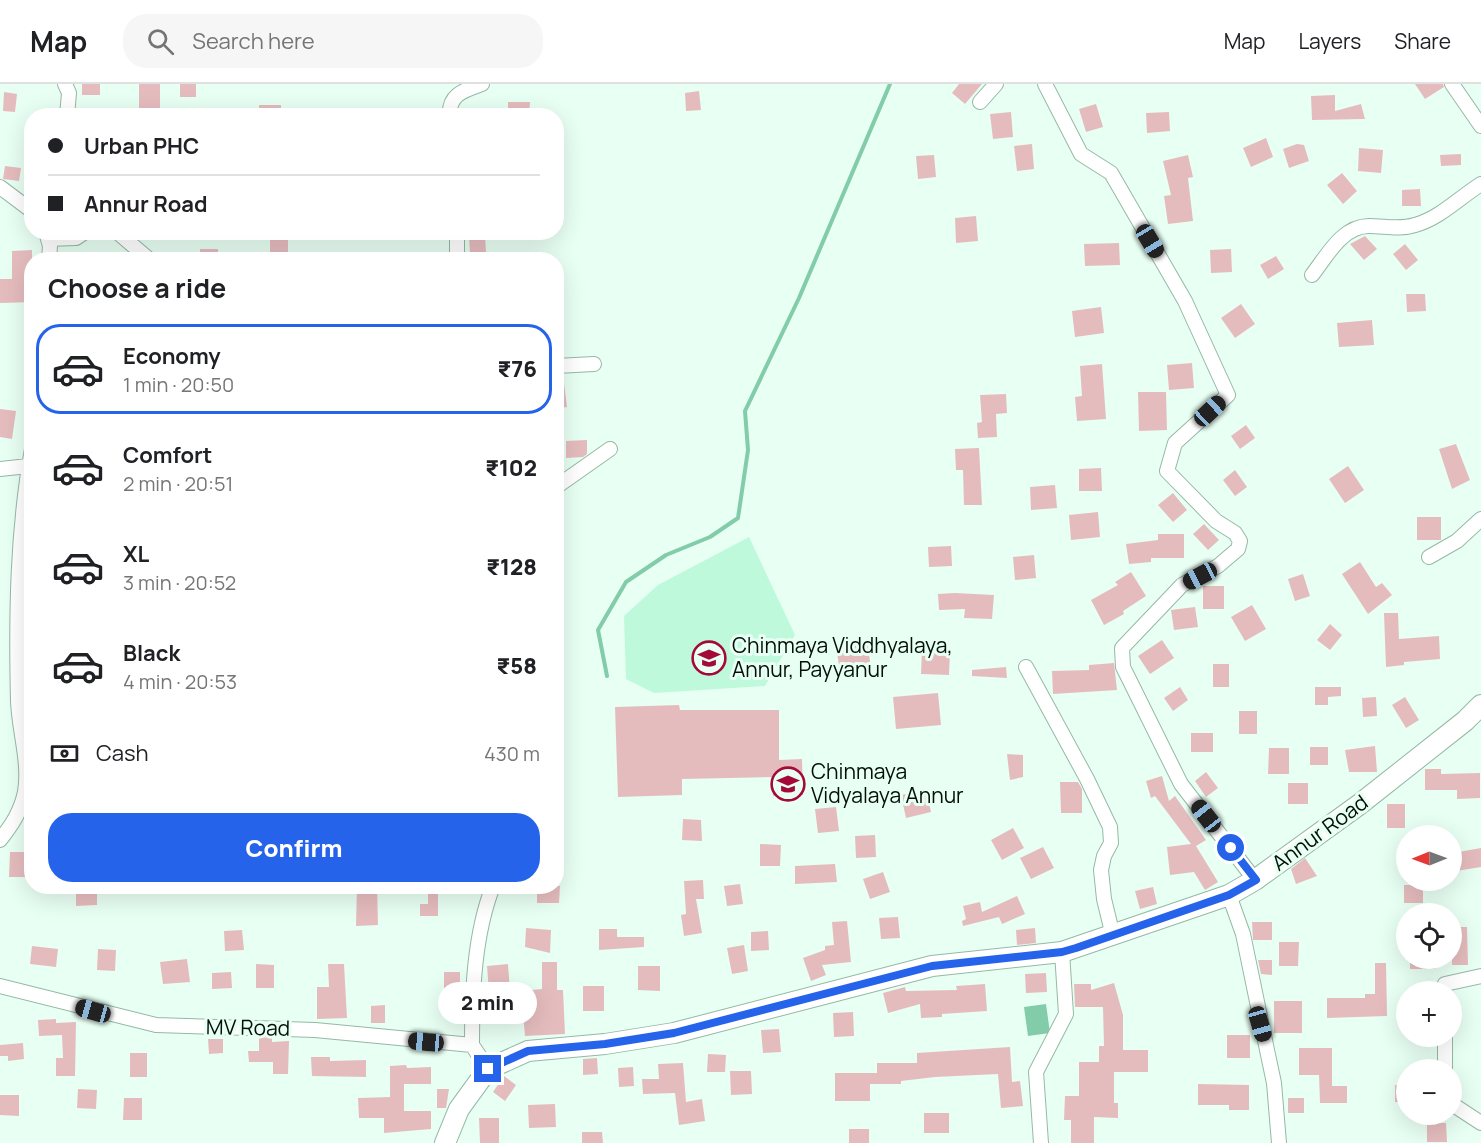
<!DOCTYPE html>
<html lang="en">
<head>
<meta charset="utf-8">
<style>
  :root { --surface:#fff; --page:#f6f6f6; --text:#202124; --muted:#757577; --line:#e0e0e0; --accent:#2563eb }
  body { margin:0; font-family:Manrope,sans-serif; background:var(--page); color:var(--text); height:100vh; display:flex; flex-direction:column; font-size:22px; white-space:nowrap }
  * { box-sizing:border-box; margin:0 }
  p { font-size:20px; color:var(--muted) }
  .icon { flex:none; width:33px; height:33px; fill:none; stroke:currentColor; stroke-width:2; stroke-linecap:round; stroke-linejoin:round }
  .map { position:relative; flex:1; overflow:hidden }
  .drawer { position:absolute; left:24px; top:168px; width:540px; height:642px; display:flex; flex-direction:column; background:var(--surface); border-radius:24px; box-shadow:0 6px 24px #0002 }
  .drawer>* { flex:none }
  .top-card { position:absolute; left:24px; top:24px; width:540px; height:132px; border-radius:24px; box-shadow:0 6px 24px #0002; display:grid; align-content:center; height:132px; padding:0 24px; background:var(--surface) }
  .needle { width:39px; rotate:269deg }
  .tools { position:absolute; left:1396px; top:741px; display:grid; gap:12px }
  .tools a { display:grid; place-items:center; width:66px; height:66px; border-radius:50%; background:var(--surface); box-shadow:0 6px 24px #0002; font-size:30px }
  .end { position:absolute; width:27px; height:27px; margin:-14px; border:8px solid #2563eb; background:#fff; box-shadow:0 0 0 3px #fff }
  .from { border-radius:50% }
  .bubble { position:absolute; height:42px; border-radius:21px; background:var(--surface); box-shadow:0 6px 24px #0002; font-size:20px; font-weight:800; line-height:42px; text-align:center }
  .car { position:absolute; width:18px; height:36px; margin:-18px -9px; border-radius:8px; box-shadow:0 0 4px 2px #0007; background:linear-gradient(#222 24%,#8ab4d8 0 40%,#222 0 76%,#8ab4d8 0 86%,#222 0) }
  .top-card b { display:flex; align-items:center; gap:21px; height:57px; font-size:22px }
  .top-card b+b { border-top:2px solid var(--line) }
  .top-card i { width:15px; height:15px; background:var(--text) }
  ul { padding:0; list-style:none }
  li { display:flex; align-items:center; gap:18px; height:90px; margin:0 12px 9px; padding:0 12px; border:3px solid transparent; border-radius:24px }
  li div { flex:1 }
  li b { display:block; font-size:22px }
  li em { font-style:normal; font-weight:800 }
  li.selected { border-color:var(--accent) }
  li>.icon { width:54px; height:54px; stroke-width:1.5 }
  h2 { padding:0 24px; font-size:27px; line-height:72px }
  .pay { display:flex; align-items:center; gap:15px; height:66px; padding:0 24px; font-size:22px }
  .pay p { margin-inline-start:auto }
  .action { display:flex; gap:12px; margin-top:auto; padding:12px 24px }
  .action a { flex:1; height:69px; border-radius:24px; background:var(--accent); color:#fff; font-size:24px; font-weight:800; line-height:69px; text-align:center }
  header { display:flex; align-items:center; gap:36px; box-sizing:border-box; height:84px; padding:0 30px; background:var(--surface); border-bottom:2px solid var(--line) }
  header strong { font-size:28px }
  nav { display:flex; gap:33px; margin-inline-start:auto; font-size:21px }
  .search { width:420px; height:54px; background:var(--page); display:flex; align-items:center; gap:15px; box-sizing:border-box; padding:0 21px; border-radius:24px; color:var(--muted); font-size:22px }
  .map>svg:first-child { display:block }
  .green { fill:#bef9db }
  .water { fill:#82cca9 }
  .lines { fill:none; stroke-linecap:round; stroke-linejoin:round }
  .stream { stroke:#82cca9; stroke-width:4 }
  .building { fill:#e5bcbe }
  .minor-casing { stroke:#95b9a6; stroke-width:16 }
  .secondary-casing { stroke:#95b9a6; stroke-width:22 }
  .minor { stroke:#fff; stroke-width:14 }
  .secondary { stroke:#fff; stroke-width:20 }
  .route { stroke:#2563eb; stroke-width:8 }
  .labels { text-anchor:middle; stroke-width:6; stroke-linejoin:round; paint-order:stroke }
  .poi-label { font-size:21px; fill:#040f09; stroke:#e8fff3; text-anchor:start }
  .street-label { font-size:21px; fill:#040f09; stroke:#e8fff3 }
</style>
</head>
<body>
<header>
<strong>Map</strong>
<div class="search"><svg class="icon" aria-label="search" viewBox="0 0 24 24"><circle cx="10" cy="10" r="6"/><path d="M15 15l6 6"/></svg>Search here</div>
<nav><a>Map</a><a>Layers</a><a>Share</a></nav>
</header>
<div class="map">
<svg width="1481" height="1059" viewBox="0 0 1481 1059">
  <rect width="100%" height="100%" fill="#e8fff3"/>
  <path class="green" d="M749 453 795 551 765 602 654 609 626 595 624 532 658 501Z"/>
  <path class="water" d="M1046 920 1050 949 1028 952 1024 923Z"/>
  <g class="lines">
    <path class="stream" d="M607 592 598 546 626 498 666 471 710 453 738 434 748 366 745 327 799 214 890 0"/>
  </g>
  <path class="building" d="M82 0H100V11H82Z
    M139 0H160V32H139Z
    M180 0H196V13H180Z
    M959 0H982L965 20 952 9Z
    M1415 0H1443L1444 3 1425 15Z
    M699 7 701 26 686 27 685 9Z
    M4 8 17 10 15 28 3 27Z
    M1335 11V27L1361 20 1365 35 1312 36 1311 12Z
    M508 18H530L529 32H508Z
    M1096 20 1103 43 1086 48 1079 25Z
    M259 21H281V32H259Z
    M1011 28 1013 53 993 55 990 30Z
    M1169 28 1170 47 1147 49 1146 29Z
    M1266 54 1273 73 1251 83 1243 64Z
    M1032 60 1034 85 1017 87 1014 62Z
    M1297 60 1304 61 1309 77 1289 84 1283 65Z
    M1359 64 1383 66 1381 89 1358 87Z
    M1461 70V81L1441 82 1440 71Z
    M934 71 936 93 918 95 916 72Z
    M1188 71 1193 93 1188 94 1193 137 1168 140 1164 112 1171 111 1163 77Z
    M5 82 21 84 19 97 3 95Z
    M1342 89 1357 107 1343 120 1327 101Z
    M1420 105 1421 122H1402V106Z
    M976 132 978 157 956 159 955 134Z
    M469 151H485L486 169 470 170Z
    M1365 152 1377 165 1364 176 1350 160Z
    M270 155H288V175H270Z
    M1119 159 1120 181 1085 182 1084 160Z
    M1405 160 1418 176 1406 186 1393 170Z
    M200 165H218V176H200Z
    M1231 165 1232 188 1211 189 1210 166Z
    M32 166V218L0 219V195H12V167Z
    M1276 172 1284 185 1268 195 1260 181Z
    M1406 210H1425L1426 227 1407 228Z
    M1241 220 1255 240 1235 254 1221 234Z
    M1101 223 1104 249 1075 253 1072 227Z
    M1372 236 1374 261 1339 263 1337 239Z
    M1192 279 1194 304 1169 306 1167 281Z
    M1102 280 1106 335 1077 337 1075 313 1082 312 1080 282Z
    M563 291 567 323 556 325V292Z
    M1138 308H1166L1167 346 1139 347Z
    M1006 310 1007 329 996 330 997 353 978 354 977 339 982 338 980 311Z
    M0 325 16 327 12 355 0 353Z
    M1246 341 1255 354 1240 365 1231 352Z
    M587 356V370L583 373 566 374V357Z
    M1456 360 1470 396 1452 405 1439 365Z
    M979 364 982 421H964L963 386H956L955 365Z
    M1348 382 1364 406 1345 419 1329 395Z
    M1101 384 1102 407H1079V385Z
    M1235 386 1247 403 1235 412 1223 396Z
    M1055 401 1057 424 1031 426 1030 403Z
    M1173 409 1187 426 1173 438 1158 421Z
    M1098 428 1100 453 1071 456 1069 431Z
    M1417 433H1441V456H1417Z
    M1204 440 1219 456 1208 466 1193 450Z
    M1158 450H1184V474H1151V478L1129 480 1126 460 1158 456Z
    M951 462 952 482 929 483 928 463Z
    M1034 471 1036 494 1015 496 1013 473Z
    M1360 478 1376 503 1382 499 1392 511 1368 530 1342 490Z
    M1131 488 1146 512 1123 527 1124 530 1104 541 1091 516 1118 501 1115 498Z
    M1303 490 1310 512 1295 517 1288 495Z
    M1203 502H1224V525H1203Z
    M955 509 994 511 992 535 964 534 965 525 939 526 938 510Z
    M1252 521 1266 545 1245 557 1231 533Z
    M1195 523 1198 543 1174 546 1171 526Z
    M1384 529H1398L1399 555 1439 552 1440 575 1404 578V581L1386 583Z
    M1330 540 1342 551 1330 566 1317 556Z
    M1162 556 1174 574 1150 590 1138 572Z
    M867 557 871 584 840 588 836 562Z
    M922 565 950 567 949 591 921 590Z
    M1114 579 1117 606 1053 610 1052 587 1089 586V581Z
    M1213 580H1229V603H1213Z
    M1006 583 1007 594 972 592V586Z
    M1180 603 1188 616 1173 627 1164 614Z
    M1315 603H1341V612L1328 613V621H1315Z
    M938 609 941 641 896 645 893 613Z
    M1376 613 1377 632 1363 633 1362 614Z
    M1405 613 1419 636 1406 644 1392 621Z
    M679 621 680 626H779V676L802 675 803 711 773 712 772 693 682 695V711L618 713 615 623Z
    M1239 627H1257V650H1239Z
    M1191 649H1213V668H1191Z
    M1375 662 1377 688H1349L1345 666Z
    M1310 663H1328V681H1310Z
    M1269 664H1289V690H1268Z
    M1007 670 1023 671V693L1010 696Z
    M1425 685H1441V690L1480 689V714L1457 715V706H1425Z
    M1206 688 1218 704 1206 713 1195 697Z
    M1162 692 1169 717 1175 712 1206 756 1196 762 1218 798 1205 806 1194 788 1170 791 1167 763 1191 760 1155 712 1151 714 1146 697Z
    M1060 698H1078L1082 705V729H1061Z
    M1288 699H1308V720H1288Z
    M926 705 931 728 906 734 901 711Z
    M1387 720H1405V744H1387Z
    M836 723 839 747 818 749 815 725Z
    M683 735 701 736 702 757 682 756Z
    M1013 744 1024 764 1002 776 991 756Z
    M875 751 876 773 856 774 855 752Z
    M760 760 781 761 780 782H760Z
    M1043 763 1054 784 1031 795 1020 774Z
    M1481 764V783L1456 787 1453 769Z
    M10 768H32V793H9Z
    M1305 774 1317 792 1296 800 1291 785Z
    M835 780 837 798 795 800V782Z
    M883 788 890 808 870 815 863 795Z
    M703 796 704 815H696L702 849 684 852 681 831 686 830 684 797Z
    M740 800 743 820 727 822 724 802Z
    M1404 801H1423V819H1404Z
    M76 802H97V821L76 822Z
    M357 802H377L378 841 356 842Z
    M428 802H438V832H420V820H428Z
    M537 802H560L559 819H537Z
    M1153 803 1157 820 1140 825 1135 807Z
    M1017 812 1025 830 1002 840 999 833 963 842 962 837 966 835 963 822 980 818 982 828Z
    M898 833 900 854 881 855 879 834Z
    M847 837 851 878 822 881 826 891 811 897 803 874 825 866V862L834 861 832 838Z
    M1252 838H1272V856H1253Z
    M1452 843H1467L1468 881H1452Z
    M526 844 551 846 550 869 525 863Z
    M1035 844 1036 859 1017 861 1016 846Z
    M599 845H617V853H644V863L599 866Z
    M242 846 244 866 225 867 224 847Z
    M768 847 769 866 751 867V848Z
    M1279 858H1299L1298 882H1279Z
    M744 861 748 887 732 890 727 864Z
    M32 862 58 865 56 883 30 880Z
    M98 865 116 866 115 887 97 886Z
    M1410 874H1436V885H1410Z
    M187 875 190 898 163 900 160 878Z
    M1258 876H1272V891L1261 890Z
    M542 878H557V906H563L565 950 525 952 521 907 542 905Z
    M1375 879H1386L1387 932 1327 934V914H1365V910H1375Z
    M256 880 274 881V904H256Z
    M328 880H344L347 934 317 935V903H329Z
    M508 880 510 907 489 908 487 882Z
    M638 882H660V907L638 906Z
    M231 888 232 904 212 905V889Z
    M444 888H460V908H444Z
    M1046 889 1047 908 1026 909 1025 890Z
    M1114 899 1123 931V966H1148V988H1114V1019H1118V1034L1094 1033V1059H1071V1036H1064L1065 1012H1079V978H1099V962H1104L1103 923H1075L1074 900H1091V906Z
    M985 900 987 927 942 930V933L921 934 920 920 888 929 883 909 905 903 906 907 957 906 956 902Z
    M583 902H604V927H583Z
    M1274 917H1302V949H1274Z
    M385 921V939H371V922Z
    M853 928 854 952 834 953 833 929Z
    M56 935V939L76 938 75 992H56V974H63L62 951 39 952 38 936Z
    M779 945 781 968 763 969 761 946Z
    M1227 951H1250V974H1227Z
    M259 953 272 954V958L289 957 288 990H273V978H249L248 967H259Z
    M208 955H223V969L209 970Z
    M23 959 24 975 8 977V972H0V961Z
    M1010 963 1012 998 1020 997 1023 1022 1001 1024 998 990 935 993 901 997V1000H870V1017H835V989H877V979H917V969Z
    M1299 964H1332V1002H1347V1019H1320L1319 991H1299Z
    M130 969H147V993H130Z
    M708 970 726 971 725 988H707Z
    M311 973H330V977L366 976V993L312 992Z
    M597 974 598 990 583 991V975Z
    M683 979 686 1018 702 1015 705 1037 679 1041 675 1009 643 1010 642 995H659L658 980Z
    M406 981 407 984 431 983V1000H404V1027H431V1045L384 1049V1034H359L358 1014 390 1013V982Z
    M633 983 634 1002 619 1003 618 984Z
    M730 987H751L752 1010 731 1011Z
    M504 992 516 1001 505 1017 493 1008Z
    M1198 1000 1249 1001V1026H1229V1021H1198Z
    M1395 1001H1407V1018H1395Z
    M78 1005 97 1006 96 1025 77 1024Z
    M437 1005H449L446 1024H437Z
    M0 1011H19V1032L0 1031Z
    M124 1014H142V1036H123Z
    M1288 1014H1304V1029H1288Z
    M555 1020 556 1043 529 1044 528 1021Z
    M924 1029H949V1049H924Z
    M479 1034H499V1059H480Z
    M1427 1039H1446L1447 1058H1427Z
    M849 1045H869V1059H849Z
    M582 1048H602L603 1059H582Z"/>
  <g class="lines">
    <g class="minor-casing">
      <path id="minor" d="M65 0 69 9 67 32
        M1045 0 1081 70 1111 89 1185 217 1228 311 1175 359 1167 387 1216 437 1235 449 1240 457 1238 465 1218 482 1182 501 1122 564 1123 583 1181 700 1255 796
        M1452 0 1481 42
        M980 18 996 0
        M450 32C448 10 465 6 482 0
        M0 103 32 127
        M46 148 50 162 49 176
        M117 148 150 176
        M457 148V176
        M48 155 76 154 85 148
        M1312 191C1327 172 1342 142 1369 142 1385 142 1399 146 1415 141 1440 134 1459 114 1481 100
        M556 282 594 280
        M0 385 28 382
        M556 403 610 365
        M1429 473 1457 457 1481 435
        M1026 583 1087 695 1110 743 1111 759 1104 772 1101 786 1104 815 1113 852
        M0 756C12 741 21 727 25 708 30 678 19 647 18 617 16 532 17 448 32 365
        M1229 811 1243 850 1267 966 1274 999 1279 1059
        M0 902 156 941 315 946 472 961 488 985
        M1445 908V900L1481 892
        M1445 952V986
        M472 961C472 909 474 851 493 802
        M1452 1020 1481 1039
        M1041 1059 1036 988 1066 930 1062 868"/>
    </g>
    <g class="secondary-casing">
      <path id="secondary" d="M445 1059 459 1025 488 985 528 967 605 960 674 949 932 882 1062 868 1229 811 1255 796 1360 720 1465 637 1481 621"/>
    </g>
    <use href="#minor" class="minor"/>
    <use href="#secondary" class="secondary"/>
  </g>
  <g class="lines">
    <path class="route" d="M488 985 528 967 605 960 674 949 932 882 1062 868 1076 864 1229 811 1256 796 1231 764"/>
  </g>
  <defs>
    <g id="school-ring" transform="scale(1.725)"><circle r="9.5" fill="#e8fff3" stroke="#a50937" stroke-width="1.5"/><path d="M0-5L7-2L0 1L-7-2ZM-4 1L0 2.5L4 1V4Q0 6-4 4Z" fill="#a50937"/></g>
  </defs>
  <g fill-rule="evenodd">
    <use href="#school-ring" x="709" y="574"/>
    <use href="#school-ring" x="788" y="700"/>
  </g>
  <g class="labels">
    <g class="poi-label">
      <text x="732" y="569">Chinmaya Viddhyalaya,<tspan x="732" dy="24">Annur, Payyanur</tspan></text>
      <text x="811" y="695">Chinmaya<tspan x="811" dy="24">Vidyalaya Annur</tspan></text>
    </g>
    <g class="street-label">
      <text transform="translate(1320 749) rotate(-36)" y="7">Annur Road</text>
      <text transform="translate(248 944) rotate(1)" y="7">MV Road</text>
    </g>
  </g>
</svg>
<div class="tools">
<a><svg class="needle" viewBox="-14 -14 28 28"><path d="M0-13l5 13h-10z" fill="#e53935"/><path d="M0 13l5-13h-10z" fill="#757577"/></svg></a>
<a><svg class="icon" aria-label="locate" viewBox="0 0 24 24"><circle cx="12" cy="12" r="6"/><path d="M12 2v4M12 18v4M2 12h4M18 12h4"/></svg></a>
<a>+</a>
<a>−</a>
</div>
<i class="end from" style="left:1231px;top:764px"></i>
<i class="end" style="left:488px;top:985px"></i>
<div class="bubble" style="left:438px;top:898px;width:99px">2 min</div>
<i class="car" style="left:1150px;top:157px;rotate:149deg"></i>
<i class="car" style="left:1210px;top:327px;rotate:47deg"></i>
<i class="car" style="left:1200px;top:492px;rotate:242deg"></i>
<i class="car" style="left:1206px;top:732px;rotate:322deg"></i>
<i class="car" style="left:93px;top:927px;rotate:286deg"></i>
<i class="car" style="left:1260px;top:940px;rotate:164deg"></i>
<i class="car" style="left:426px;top:958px;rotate:275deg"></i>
<div class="top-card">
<b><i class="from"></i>Urban PHC</b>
<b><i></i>Annur Road</b>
</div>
<section class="drawer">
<h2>Choose a ride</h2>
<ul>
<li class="selected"><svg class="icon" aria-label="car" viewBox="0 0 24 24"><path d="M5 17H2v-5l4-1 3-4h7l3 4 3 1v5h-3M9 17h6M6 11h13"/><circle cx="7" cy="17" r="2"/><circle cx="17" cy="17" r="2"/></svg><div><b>Economy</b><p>1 min · 20:50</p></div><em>₹76</em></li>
<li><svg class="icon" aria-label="car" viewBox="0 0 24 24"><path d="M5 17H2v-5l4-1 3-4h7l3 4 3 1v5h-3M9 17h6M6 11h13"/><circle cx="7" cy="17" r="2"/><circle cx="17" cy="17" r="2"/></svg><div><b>Comfort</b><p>2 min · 20:51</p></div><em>₹102</em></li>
<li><svg class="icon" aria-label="car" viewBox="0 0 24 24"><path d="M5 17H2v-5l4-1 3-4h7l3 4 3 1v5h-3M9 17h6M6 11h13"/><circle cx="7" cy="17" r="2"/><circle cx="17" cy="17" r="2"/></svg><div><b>XL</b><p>3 min · 20:52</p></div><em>₹128</em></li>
<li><svg class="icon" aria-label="car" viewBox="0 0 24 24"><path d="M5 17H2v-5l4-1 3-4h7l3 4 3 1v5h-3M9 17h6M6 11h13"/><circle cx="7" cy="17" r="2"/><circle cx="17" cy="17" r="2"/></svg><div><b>Black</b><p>4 min · 20:53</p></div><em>₹58</em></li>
</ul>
<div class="pay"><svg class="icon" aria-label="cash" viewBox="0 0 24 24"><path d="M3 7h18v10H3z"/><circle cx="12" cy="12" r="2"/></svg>Cash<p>430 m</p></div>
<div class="action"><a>Confirm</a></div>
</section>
</div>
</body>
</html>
